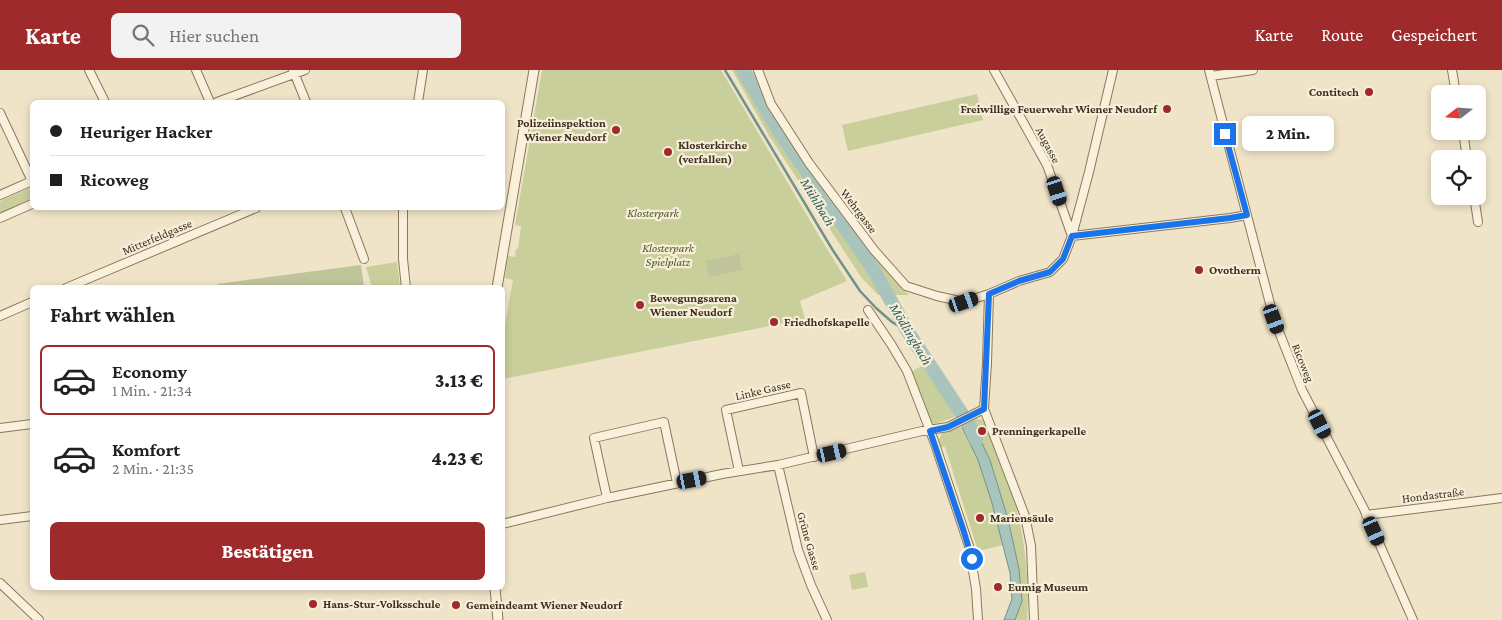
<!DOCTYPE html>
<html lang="de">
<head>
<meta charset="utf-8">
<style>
  :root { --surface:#fff; --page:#f2f2f2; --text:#202124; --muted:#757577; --line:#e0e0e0; --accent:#9e2a2b }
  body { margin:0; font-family:"Crimson Pro",serif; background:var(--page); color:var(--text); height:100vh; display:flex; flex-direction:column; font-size:19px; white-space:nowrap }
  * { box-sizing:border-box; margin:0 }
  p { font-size:16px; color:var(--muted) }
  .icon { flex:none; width:28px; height:28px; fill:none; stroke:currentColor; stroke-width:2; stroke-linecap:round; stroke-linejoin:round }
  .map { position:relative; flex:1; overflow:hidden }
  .side { position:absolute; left:30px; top:215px; width:475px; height:305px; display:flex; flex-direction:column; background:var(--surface); border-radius:8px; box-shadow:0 2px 8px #0003 }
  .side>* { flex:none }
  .guide { position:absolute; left:30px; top:30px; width:475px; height:110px; border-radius:8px; box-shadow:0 2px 8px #0003; display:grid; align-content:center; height:110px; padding:0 20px; background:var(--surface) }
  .needle { width:32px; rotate:253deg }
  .tools { position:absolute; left:1431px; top:15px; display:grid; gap:10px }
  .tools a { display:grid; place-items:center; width:55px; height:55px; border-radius:8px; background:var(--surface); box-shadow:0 2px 8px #0003; font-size:25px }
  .end { position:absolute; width:22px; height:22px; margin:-11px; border:6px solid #1a73e8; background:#fff; box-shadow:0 0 0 2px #fff }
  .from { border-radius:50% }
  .bubble { position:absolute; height:35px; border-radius:8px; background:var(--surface); box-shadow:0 2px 8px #0003; font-size:16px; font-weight:800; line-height:35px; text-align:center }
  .car { position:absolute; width:15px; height:30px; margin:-15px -8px; border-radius:6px; box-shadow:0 0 4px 1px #0007; background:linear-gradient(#222 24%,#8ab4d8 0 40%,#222 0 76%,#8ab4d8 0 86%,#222 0) }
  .guide b { display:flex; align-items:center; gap:18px; height:48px; font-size:19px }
  .guide b+b { border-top:1px solid var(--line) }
  .guide i { width:12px; height:12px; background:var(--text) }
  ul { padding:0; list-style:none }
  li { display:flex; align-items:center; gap:15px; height:70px; margin:0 10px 8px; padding:0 10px; border:2px solid transparent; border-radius:8px }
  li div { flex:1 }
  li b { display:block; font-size:19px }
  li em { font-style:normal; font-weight:800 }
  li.current { border-color:var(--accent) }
  li>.icon { width:45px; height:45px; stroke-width:1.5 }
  h2 { padding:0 20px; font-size:22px; line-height:60px }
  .action { display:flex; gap:10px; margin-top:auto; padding:10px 20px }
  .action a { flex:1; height:58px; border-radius:8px; background:var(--accent); color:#fff; font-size:20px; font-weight:800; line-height:58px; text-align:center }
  header { display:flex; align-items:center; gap:30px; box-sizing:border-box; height:70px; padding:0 25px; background:var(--accent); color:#fff }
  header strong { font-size:24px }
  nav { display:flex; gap:28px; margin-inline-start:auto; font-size:18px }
  .search { width:350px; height:45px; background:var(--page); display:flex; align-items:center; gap:12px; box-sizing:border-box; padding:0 18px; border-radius:8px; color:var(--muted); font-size:19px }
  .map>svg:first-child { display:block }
  .green { fill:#c9cf9b }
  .cemetery { fill:#bfc49a }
  .water { fill:#a9c4bc; stroke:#6f938a }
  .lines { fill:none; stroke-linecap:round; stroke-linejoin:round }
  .stream { stroke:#6f938a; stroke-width:2.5 }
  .river { stroke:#a9c4bc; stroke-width:14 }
  .minor-casing { stroke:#8d765c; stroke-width:10 }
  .tertiary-casing { stroke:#8d765c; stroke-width:11 }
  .minor { stroke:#faf1dc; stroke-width:8 }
  .tertiary { stroke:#faf1dc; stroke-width:9 }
  .route { stroke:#1a73e8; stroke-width:6 }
  .poi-dot { fill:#9e2a2b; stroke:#f7eed8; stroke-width:2 }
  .labels { text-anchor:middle; stroke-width:4.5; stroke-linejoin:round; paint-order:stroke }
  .poi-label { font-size:12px; font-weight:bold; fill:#3d2e20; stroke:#f7eed8; text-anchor:start }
  .street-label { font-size:12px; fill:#3d2e20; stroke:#f7eed8 }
  .park-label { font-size:12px; font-style:italic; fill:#4d5a26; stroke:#f7eed8 }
  .water-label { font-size:14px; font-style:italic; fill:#2f5d5a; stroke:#f7eed8 }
</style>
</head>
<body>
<header>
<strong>Karte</strong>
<div class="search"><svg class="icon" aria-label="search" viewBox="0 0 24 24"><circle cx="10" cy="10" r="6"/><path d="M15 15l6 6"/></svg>Hier suchen</div>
<nav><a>Karte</a><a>Route</a><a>Gespeichert</a></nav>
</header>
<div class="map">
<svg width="1502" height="550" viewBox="0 0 1502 550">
  <rect width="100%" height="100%" fill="#f0e4c8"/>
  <path class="green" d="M542 0H721L821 169 847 211 800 231 805 249 503 309V266L513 210 505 208 508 186 515 187 516 179H518L521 156 515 155Z
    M732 0H752L770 39 767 45 808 111 819 114 879 193 909 225H878L861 207 768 64Z
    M977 24 983 50 848 81 842 55Z
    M32 117V129L0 143V131Z
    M397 192 400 217H372L366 197Z
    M922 296 957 346 935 354 929 351 910 302Z
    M976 348 982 350 986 355C993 373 1001 390 1008 409 1023 453 1030 503 1027 550H1015L1022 531 1019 499 1008 449 990 390 972 352Z
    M958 357H962L978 390 992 433 1003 475 978 481 945 377H941L939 370 942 363Z
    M865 502 868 517 852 520 849 505Z"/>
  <path class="cemetery" d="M739 184 742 200 709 207 706 191Z
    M361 195 364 217H218L217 214Z"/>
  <path class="water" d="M972 352 990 390 1008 449 1019 499 1022 531 1015 550H1004L1012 529 1010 503 992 433 978 390 962 357Z"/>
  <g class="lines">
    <path class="stream" d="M725 0 832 179 860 221 876 238 892 252 908 262"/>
    <path class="river" d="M743 0 777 58 875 202 908 262 970 356 976 370"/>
    <g class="minor-casing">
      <path id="minor" d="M89 0 105 32
        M196 0 210 32
        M293 0 306 32
        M758 0 771 34 809 93 874 180 906 216 937 226 964 232 989 224 1019 211 1050 202 1063 189 1072 166 1089 102 1113 0
        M994 0 1047 95 1072 166 1230 148 1247 145
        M1209 0 1274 249 1302 320 1364 439 1413 550
        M1452 0 1456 24
        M1211 6 1253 0
        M217 32 305 0
        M418 32 423 0
        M0 43 32 111 0 125
        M1463 61 1467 89
        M1474 126 1478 152
        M345 138 364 189
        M403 138V189L406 218
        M0 148 32 134
        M66 218 256 138
        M989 224 987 293 984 339 1025 446 1031 476 1034 550
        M868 240 891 274 907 301 934 371 969 476 976 519 978 550
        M0 246 32 232
        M0 358 32 354
        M778 395 798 480 811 515 827 550
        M739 401 726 340 801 323 814 387
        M607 428 594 368 664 352 677 413
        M1366 445 1502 428
        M0 450 32 446
        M502 454 607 428 722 404 778 395 922 361 948 357 984 339
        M0 513 39 550"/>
    </g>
    <g class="tertiary-casing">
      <path id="tertiary" d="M497 218 534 0
        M495 518 498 550"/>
    </g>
    <use href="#minor" class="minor"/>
    <use href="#tertiary" class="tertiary"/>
  </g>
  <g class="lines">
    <path class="route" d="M972 489 964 462 930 361 948 357 984 339 989 224 1019 211 1050 202 1063 189 1072 166 1230 148 1247 145 1225 64"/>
  </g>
  <g class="poi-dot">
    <circle cx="1369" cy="22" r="5"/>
    <circle cx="1167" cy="39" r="5"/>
    <circle cx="616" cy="60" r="5"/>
    <circle cx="668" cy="82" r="5"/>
    <circle cx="1199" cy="200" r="5"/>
    <circle cx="640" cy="235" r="5"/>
    <circle cx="774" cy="252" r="5"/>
    <circle cx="982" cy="361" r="5"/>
    <circle cx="980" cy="448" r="5"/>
    <circle cx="998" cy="517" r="5"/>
    <circle cx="313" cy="534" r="5"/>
    <circle cx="456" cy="535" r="5"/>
  </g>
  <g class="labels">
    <g class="poi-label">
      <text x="1359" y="26" text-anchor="end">Contitech</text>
      <text x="1157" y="43" text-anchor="end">Freiwillige Feuerwehr Wiener Neudorf</text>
      <text x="606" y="57" text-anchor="end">Polizeiinspektion<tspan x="606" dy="14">Wiener Neudorf</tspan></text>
      <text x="678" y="79">Klosterkirche<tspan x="678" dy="14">(verfallen)</tspan></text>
      <text x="1209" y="204">Ovotherm</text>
      <text x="650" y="232">Bewegungsarena<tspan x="650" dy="14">Wiener Neudorf</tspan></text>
      <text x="784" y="256">Friedhofskapelle</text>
      <text x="992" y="365">Prenningerkapelle</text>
      <text x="990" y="452">Mariensäule</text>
      <text x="1008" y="521">Eumig Museum</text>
      <text x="323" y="538">Hans-Stur-Volksschule</text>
      <text x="466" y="539">Gemeindeamt Wiener Neudorf</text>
    </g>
    <g class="street-label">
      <text transform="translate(1048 75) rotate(62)" y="4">Augasse</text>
      <text transform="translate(859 141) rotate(53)" y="4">Wehrgasse</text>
      <text transform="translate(157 167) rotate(-23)" y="4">Mitterfeldgasse</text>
      <text transform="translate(1303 293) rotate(68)" y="4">Ricoweg</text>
      <text transform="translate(763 320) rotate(-13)" y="4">Linke Gasse</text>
      <text transform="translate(1433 425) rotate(-7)" y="4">Hondastraße</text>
      <text transform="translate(809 471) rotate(74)" y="4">Grüne Gasse</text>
    </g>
    <g class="park-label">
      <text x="653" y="147">Klosterpark</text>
      <text x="668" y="182">Klosterpark<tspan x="668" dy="14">Spielplatz</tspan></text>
    </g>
    <g class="water-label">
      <text transform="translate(818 132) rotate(59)" y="5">Mühlbach</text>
      <text transform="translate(911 264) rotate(59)" y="5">Mödlingbach</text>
    </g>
  </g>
</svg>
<div class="tools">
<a><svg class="needle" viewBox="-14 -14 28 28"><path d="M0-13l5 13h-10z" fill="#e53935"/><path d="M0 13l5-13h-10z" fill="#757577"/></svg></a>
<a><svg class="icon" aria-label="locate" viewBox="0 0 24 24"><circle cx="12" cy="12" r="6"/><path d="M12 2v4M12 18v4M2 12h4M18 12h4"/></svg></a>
</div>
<i class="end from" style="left:972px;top:489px"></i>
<i class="end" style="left:1225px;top:64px"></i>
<div class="bubble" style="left:1242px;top:46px;width:92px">2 Min.</div>
<i class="car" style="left:1057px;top:121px;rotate:162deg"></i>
<i class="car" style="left:964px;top:232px;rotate:71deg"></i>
<i class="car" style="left:1274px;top:249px;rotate:160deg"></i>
<i class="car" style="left:1320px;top:354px;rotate:153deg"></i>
<i class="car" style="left:832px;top:383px;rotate:77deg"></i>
<i class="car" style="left:692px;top:410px;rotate:79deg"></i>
<i class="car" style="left:1374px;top:461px;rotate:156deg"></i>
<div class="guide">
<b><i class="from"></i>Heuriger Hacker</b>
<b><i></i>Ricoweg</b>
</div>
<section class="side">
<h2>Fahrt wählen</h2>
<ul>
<li class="current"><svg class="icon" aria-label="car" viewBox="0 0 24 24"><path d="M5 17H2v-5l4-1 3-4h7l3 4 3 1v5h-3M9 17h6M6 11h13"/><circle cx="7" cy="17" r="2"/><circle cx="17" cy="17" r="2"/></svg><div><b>Economy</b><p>1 Min. · 21:34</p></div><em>3.13 €</em></li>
<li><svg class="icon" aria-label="car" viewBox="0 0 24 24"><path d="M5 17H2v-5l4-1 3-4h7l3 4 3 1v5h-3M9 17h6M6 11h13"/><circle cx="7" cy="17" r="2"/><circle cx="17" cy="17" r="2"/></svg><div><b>Komfort</b><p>2 Min. · 21:35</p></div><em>4.23 €</em></li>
</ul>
<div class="action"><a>Bestätigen</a></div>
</section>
</div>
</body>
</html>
